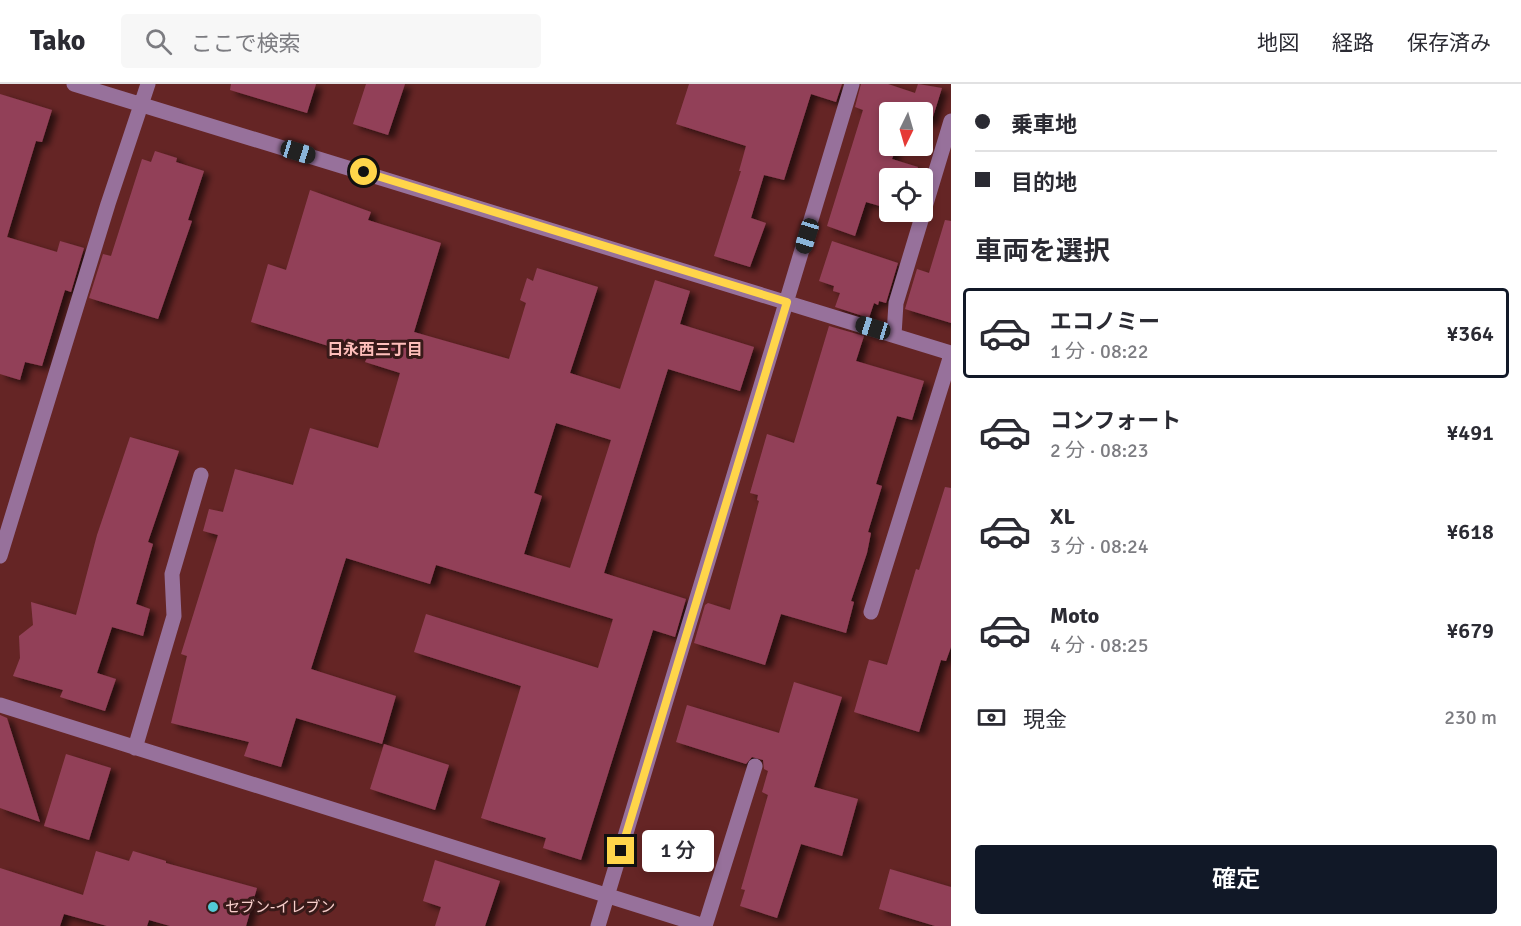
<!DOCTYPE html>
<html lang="ja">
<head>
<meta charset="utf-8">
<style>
  :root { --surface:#fff; --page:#f7f7f7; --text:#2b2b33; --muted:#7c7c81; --line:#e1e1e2; --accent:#111827 }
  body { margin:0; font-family:Signika,"Noto Sans JP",sans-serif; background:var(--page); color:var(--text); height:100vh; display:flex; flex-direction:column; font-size:22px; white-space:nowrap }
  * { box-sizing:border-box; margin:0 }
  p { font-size:20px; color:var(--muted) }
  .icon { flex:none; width:33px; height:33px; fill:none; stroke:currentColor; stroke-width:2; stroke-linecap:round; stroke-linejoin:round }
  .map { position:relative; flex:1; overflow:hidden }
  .panel { display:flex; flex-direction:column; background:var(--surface); width:570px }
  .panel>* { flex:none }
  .guide { display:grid; align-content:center; height:132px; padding:0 24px; background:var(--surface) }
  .needle { width:39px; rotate:185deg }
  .tools { position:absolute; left:879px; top:18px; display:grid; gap:12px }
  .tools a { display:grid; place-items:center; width:54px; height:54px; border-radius:6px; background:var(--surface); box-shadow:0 3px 9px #0003; font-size:30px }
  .end { position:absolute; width:27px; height:27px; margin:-14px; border:8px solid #ffd54a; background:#111; box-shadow:0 0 0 3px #111 }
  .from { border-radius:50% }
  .bubble { position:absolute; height:42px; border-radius:6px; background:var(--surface); box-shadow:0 3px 9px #0003; font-size:20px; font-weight:600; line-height:42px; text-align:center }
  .car { position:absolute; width:18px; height:36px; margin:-18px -9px; border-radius:8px; box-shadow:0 0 4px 2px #0007; background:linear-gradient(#222 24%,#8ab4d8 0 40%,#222 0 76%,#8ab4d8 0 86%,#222 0) }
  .guide b { display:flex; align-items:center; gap:21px; height:57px; font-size:22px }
  .guide b+b { border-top:2px solid var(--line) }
  .guide i { width:15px; height:15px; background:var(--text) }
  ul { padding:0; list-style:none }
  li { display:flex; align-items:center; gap:18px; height:90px; margin:0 12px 9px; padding:0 12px; border:3px solid transparent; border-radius:6px }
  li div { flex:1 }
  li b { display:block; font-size:22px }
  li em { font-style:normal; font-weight:600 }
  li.selected { border-color:var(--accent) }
  li>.icon { width:54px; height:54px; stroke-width:1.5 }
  h2 { padding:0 24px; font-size:27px; line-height:72px }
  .pay { display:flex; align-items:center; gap:15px; height:66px; padding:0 24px; font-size:22px }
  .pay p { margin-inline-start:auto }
  .cta { display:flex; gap:12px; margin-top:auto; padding:12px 24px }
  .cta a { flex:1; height:69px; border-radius:6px; background:var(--accent); color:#fff; font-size:24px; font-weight:600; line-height:69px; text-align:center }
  header { display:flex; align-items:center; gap:36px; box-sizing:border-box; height:84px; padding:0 30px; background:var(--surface); border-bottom:2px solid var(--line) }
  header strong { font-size:28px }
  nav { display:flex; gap:33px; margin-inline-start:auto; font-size:21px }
  .search { width:420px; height:54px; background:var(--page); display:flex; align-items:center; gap:15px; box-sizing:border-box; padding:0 21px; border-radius:6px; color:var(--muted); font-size:22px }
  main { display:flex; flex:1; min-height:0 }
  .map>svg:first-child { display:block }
  .building { fill:#924159; fill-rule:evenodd; filter:url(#shadow) }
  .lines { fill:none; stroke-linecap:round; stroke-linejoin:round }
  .minor { stroke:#97719b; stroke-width:15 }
  .route { stroke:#ffd54a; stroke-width:8 }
  .poi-dot { fill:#52cbd7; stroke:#381a19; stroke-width:2 }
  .labels { text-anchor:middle; stroke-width:6; stroke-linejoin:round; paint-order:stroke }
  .poi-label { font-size:15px; fill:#f8cfcc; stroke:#381a19; text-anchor:start }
  .neighbourhood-label { font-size:16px; font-weight:bold; fill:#febeba; stroke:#381a19 }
</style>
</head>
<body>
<header>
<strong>Tako</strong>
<div class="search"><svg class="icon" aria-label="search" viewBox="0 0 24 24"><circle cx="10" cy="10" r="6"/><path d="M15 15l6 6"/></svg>ここで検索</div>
<nav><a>地図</a><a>経路</a><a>保存済み</a></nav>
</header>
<main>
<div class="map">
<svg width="951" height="842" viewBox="0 0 951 842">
  <defs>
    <filter id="shadow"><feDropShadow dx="6" dy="4" stdDeviation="3" flood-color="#0009"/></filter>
  </defs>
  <rect width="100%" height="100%" fill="#652525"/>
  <path class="building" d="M231 0H316L307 29 230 6Z
    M366 0H405L388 51 353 40Z
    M689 0H842L836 18 811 10 784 96 764 91 751 134 766 139 750 183 714 172 741 87H739L746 62 676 40Z
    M861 0H888L915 9 918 0 942 4 931 39 922 36V28H890V62H897L892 75 918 83 914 94H890V125L866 118 855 152 827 142 863 26 855 23Z
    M0 10 52 26 42 58 36 57 7 153 57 168 60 157 84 164 71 208 65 206 42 282 25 278 20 296 0 290Z
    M155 67 177 74 176 78 204 87 188 136 192 137 158 235 89 214 103 170 111 172 142 75 151 78Z
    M310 106 371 128 368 136 441 159 414 248 509 275 526 219 520 216 527 194 533 197 537 184 598 203 570 289 620 305 655 196 690 207 680 240 754 263 740 307 668 285 604 489 686 515 675 553 653 546 581 776 543 764 546 754 481 734 521 602 414 568 426 530 598 584 613 535 436 481 430 500 346 474 311 585 396 612 382 660 296 634 281 683 244 672 249 658 171 639 187 572 181 570 218 451 203 447 209 425 223 428 235 385 293 401 310 344 378 364 400 289 365 278 367 274 251 238 268 180 286 186ZM556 339 611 356 570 484 524 470 542 412 534 409Z
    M945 136 951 137V239L905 225 917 185 929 189Z
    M832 157 898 179 886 219 879 217 878 221 874 219 869 234 835 223 840 209 833 207 834 202 819 197Z
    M829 242 864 252 856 277 924 297 912 336 897 332 876 400 882 402 868 448 871 449 867 469 851 517 854 518 846 549 781 530 765 581 694 559 705 521 708 519 730 526 759 417 757 416 758 411 750 409 767 350 794 359Z
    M130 353 179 367 148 458 153 460 136 520 150 525 143 552 112 543 97 589 116 595 105 627 60 613 63 606 13 592 20 574 19 552 33 541 31 518 76 531 97 451Z
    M945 403 951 404V563L946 577 941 576 919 648 854 628 869 576 887 581 916 485 919 486Z
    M794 598 842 613 814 703 858 715 842 772 801 760 777 834 740 822 745 806 741 805 768 711 762 708 768 687 764 685 763 676 752 673 746 680 676 658 687 621 779 649Z
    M0 631 7 634 40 738 0 724Z
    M384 660 449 681 435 726 370 705Z
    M66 670 111 684 89 756 44 742Z
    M96 767 129 777 133 767 166 777V779L257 804 246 842H170L149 836 147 842H107L64 830 60 842H0V784L83 811Z
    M435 776 500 797 485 842H435L441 823 423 817Z
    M890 785 951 803V842H935L879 825Z"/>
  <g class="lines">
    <path class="minor" d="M74 0 951 269
      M894 251 896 219 951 37
      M0 472 108 120 148 0
      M871 528 951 271
      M0 621 704 842
      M135 664 174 532 172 490 201 391
      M598 842 852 0
      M705 842 755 682"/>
  </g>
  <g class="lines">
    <path class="route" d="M364 88 787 218 621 767"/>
  </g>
  <circle class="poi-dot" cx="213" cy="823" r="6"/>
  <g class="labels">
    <g class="poi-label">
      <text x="225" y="828">セブン-イレブン</text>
    </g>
    <g class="neighbourhood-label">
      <text x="375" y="271">日永西三丁目</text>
    </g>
  </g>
</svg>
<div class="tools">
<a><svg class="needle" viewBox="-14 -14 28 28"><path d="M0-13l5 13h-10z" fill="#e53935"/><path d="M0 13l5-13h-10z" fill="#7c7c81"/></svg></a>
<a><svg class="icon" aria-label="locate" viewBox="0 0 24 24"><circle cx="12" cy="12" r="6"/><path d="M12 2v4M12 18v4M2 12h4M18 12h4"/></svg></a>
</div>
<i class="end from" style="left:364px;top:88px"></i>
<i class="end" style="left:621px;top:767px"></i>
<div class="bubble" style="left:642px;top:746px;width:72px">1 分</div>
<i class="car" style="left:298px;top:68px;rotate:107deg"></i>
<i class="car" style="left:807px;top:152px;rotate:197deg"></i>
<i class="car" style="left:873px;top:244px;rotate:287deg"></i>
</div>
<section class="panel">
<div class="guide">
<b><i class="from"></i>乗車地</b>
<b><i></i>目的地</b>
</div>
<h2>車両を選択</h2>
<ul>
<li class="selected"><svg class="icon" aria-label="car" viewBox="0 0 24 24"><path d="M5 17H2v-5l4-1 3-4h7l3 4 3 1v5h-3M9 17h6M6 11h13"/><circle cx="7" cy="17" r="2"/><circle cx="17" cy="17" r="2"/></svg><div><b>エコノミー</b><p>1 分 · 08:22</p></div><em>¥364</em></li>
<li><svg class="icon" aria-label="car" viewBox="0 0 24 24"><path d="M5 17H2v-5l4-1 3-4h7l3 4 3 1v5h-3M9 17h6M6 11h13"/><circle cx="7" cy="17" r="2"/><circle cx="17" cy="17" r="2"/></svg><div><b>コンフォート</b><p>2 分 · 08:23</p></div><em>¥491</em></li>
<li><svg class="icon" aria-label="car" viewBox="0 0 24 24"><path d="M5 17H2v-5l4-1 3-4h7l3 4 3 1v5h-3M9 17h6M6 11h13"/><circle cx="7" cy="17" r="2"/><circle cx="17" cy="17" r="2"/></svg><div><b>XL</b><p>3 分 · 08:24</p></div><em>¥618</em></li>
<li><svg class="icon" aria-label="car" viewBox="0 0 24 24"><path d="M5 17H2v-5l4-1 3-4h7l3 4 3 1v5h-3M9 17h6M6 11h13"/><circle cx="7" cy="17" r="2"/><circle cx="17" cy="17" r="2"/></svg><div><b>Moto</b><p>4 分 · 08:25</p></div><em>¥679</em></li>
</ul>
<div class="pay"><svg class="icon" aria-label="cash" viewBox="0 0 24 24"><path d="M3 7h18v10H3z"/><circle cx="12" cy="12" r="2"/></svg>現金<p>230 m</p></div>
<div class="cta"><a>確定</a></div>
</section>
</main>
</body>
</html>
